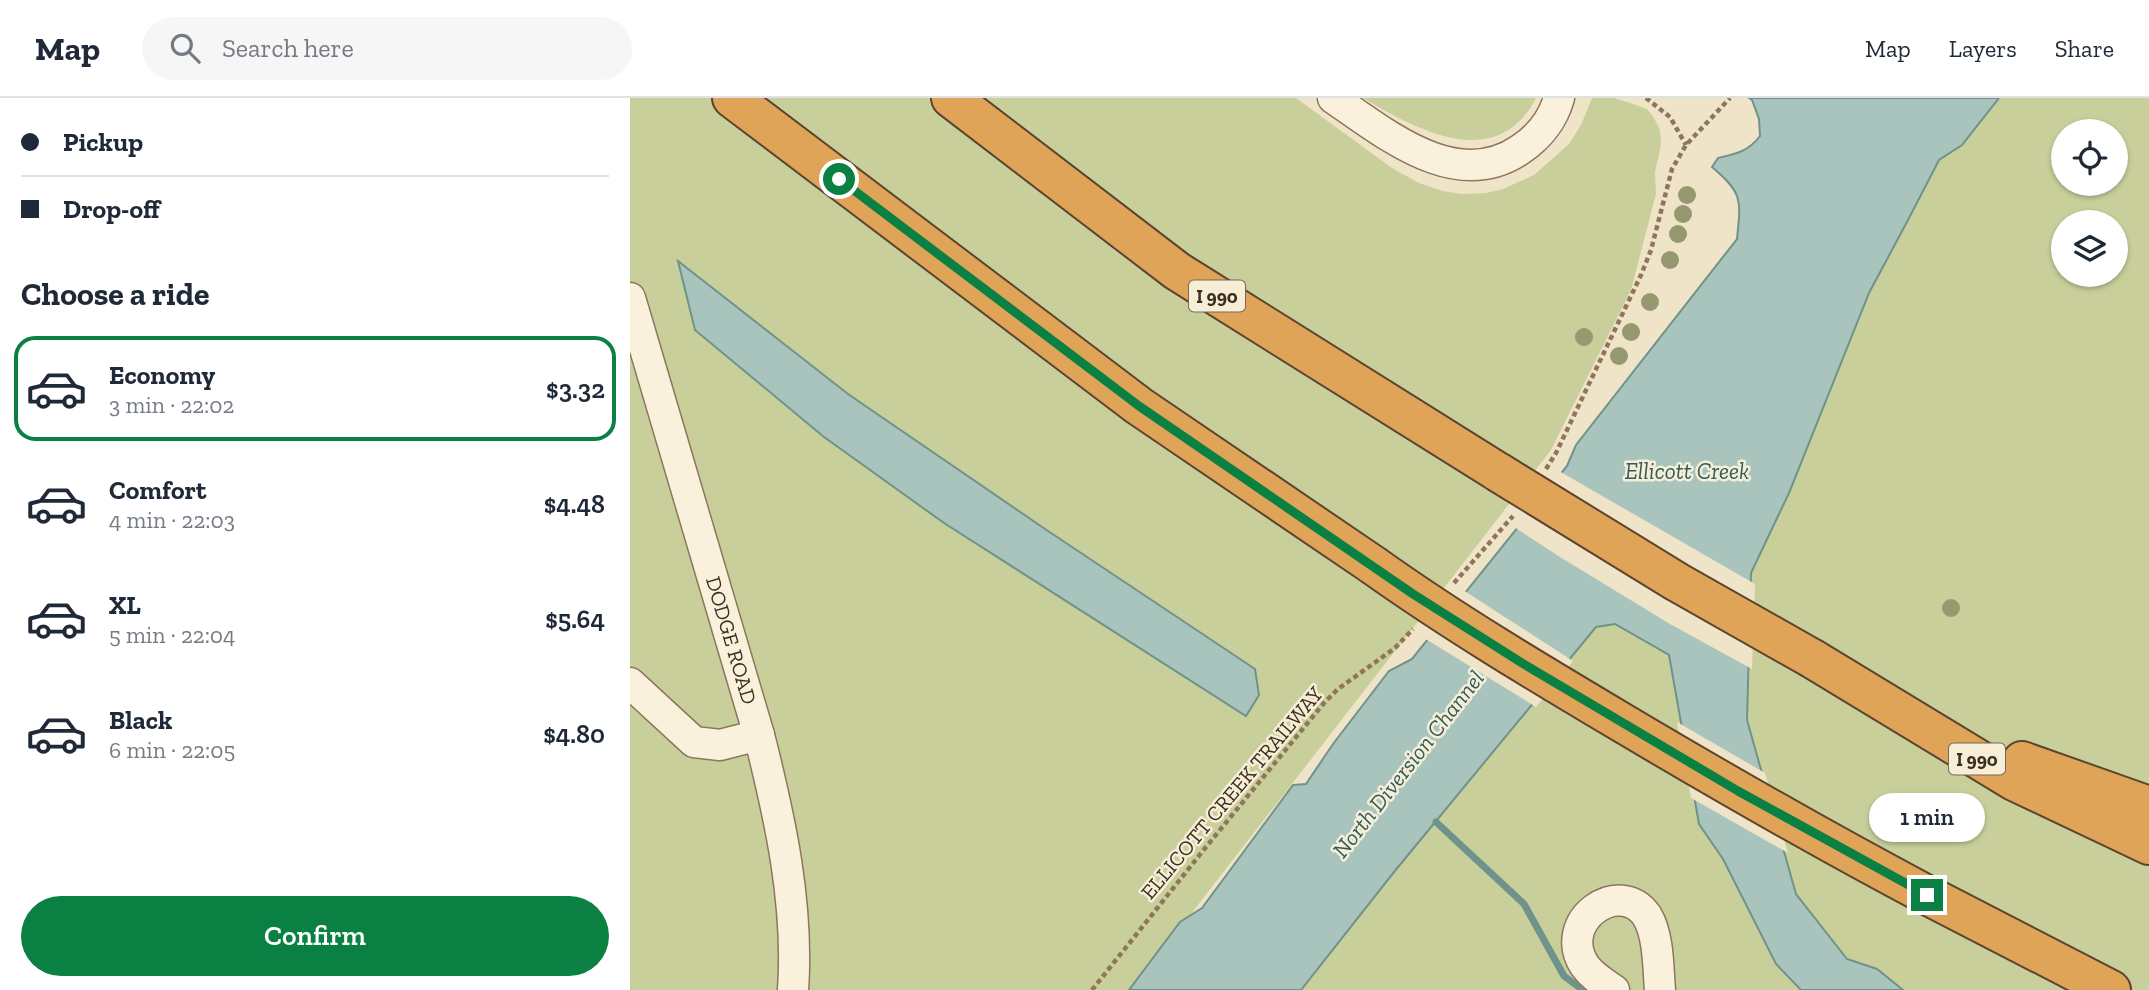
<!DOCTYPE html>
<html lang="en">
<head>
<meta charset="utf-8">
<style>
  :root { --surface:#fff; --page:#f6f6f7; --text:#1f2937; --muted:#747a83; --line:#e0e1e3; --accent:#0b8043 }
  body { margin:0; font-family:"Zilla Slab",serif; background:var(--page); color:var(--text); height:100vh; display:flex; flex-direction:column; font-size:26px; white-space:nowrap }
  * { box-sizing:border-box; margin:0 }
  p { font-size:23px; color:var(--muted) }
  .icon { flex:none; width:38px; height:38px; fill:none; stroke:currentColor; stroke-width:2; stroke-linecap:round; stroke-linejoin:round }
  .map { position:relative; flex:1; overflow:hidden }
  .drawer { display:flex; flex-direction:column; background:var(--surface); width:630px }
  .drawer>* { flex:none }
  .banner { display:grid; align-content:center; height:154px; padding:0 21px; background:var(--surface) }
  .tools { position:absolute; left:1421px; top:21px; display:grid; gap:14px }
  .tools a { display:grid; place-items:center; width:77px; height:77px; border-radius:50%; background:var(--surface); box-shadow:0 2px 5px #0004; font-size:35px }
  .end { position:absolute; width:32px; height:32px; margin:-16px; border:9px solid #0b8043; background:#fff; box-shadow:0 0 0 4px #fff }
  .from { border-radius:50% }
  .bubble { position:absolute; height:49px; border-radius:24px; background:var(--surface); box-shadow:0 2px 5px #0004; font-size:23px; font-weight:600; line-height:49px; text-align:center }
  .banner b { display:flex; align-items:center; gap:24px; height:66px; font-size:26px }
  .banner b+b { border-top:2px solid var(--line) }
  .banner i { width:18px; height:18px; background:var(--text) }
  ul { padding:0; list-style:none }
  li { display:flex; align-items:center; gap:21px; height:105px; margin:0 14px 10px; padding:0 7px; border:4px solid transparent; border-radius:21px }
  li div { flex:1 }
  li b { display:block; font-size:26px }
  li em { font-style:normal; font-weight:600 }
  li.current { border-color:var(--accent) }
  li>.icon { width:63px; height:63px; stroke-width:1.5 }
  h2 { padding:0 21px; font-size:32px; line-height:84px }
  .primary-button { display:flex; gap:14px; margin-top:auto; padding:14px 21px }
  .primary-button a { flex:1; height:80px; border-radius:42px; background:var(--accent); color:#fff; font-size:28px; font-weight:600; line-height:80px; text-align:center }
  header { display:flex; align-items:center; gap:42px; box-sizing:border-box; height:98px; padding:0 35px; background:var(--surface); border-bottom:2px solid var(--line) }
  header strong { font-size:33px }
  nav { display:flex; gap:38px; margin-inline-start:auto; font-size:24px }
  .search { width:490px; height:63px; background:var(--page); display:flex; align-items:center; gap:18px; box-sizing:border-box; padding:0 24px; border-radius:38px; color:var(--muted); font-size:26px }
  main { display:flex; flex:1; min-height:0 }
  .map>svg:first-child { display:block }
  .green { fill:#c9cf9b; fill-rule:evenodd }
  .water { fill:#a9c4bc; stroke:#6f938a; stroke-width:2 }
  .pier { fill:#f0e4c8 }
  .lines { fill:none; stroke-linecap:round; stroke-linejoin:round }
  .stream { stroke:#6f938a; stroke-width:7 }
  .minor-casing { stroke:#8d765c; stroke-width:33 }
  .highway-casing { stroke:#5b4430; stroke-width:42 }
  .path { stroke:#8d765c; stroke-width:4.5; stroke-dasharray:5 3.5; stroke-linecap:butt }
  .minor { stroke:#faf1dc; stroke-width:30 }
  .highway { stroke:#e0a458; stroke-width:38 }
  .highway-bridge-casing { stroke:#5b4430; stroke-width:42; stroke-linecap:butt }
  .highway-bridge { stroke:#e0a458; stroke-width:38 }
  .tree { fill:#96986f }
  .route { stroke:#0b8043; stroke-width:9 }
  .labels { text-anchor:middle; stroke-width:5; stroke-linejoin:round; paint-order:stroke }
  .shield { fill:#f7eed8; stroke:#756857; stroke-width:2 }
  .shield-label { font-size:19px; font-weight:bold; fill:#3d2e20 }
  .street-label { font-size:21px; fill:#3d2e20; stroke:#f7eed8 }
  .water-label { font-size:23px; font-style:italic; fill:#2f5d5a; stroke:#f7eed8 }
</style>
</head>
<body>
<header>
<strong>Map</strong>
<div class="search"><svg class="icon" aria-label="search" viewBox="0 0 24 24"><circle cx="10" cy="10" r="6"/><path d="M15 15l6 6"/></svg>Search here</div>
<nav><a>Map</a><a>Layers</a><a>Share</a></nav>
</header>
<main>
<section class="drawer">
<div class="banner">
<b><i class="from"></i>Pickup</b>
<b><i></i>Drop-off</b>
</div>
<h2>Choose a ride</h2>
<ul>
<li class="current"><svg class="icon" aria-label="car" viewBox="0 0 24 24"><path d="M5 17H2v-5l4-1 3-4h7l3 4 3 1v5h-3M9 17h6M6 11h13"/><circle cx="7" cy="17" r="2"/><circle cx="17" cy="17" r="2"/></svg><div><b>Economy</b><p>3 min · 22:02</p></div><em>$3.32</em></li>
<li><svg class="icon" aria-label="car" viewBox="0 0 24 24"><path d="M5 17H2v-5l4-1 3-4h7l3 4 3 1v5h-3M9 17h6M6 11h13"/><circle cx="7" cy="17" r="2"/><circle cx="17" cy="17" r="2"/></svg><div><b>Comfort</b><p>4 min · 22:03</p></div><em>$4.48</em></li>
<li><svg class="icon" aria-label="car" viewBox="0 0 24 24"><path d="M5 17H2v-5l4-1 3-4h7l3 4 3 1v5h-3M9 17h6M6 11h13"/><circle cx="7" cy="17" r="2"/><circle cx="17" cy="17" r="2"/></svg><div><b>XL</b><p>5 min · 22:04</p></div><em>$5.64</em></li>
<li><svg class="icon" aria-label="car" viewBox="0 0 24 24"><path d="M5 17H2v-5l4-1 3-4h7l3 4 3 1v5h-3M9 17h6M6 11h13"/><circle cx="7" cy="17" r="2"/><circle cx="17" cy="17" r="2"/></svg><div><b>Black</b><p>6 min · 22:05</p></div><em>$4.80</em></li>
</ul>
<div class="primary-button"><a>Confirm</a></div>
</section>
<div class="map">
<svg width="1519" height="892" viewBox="0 0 1519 892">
  <rect width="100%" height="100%" fill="#f0e4c8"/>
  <path class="green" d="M0 0H666L762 70 789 85 813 93 832 96 856 95 873 91 904 77 939 46 951 27 962 0H984L1000 5 1017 11 1024 20 1030 32 1031 47 1025 74 1026 96 1001 192 921 352 502 892H0Z
    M733 0H906C867 76 787 32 733 0Z
    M1369 0H1519V892H1273L1247 871 1217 861 1166 796 1117 622 1121 475 1159 395 1239 195 1309 62 1332 47ZM1433 33H1486V86H1433ZM1433 124H1486V177H1433Z
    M986 526 1039 557 1069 726 1093 761 1146 866 1171 892H671L764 774 966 529Z"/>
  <path class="water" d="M1119 0H1369L1332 47 1309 62 1278 122 1239 195 1159 395 1121 475 1117 622 1166 796 1217 861 1247 871 1273 892H1171L1146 866 1093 761 1069 726 1039 557 985 526 966 529 764 774 671 892H499L550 824 572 810 663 687 676 686 703 646 759 573 782 561 937 368 946 347 1107 141C1111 102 1113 95 1082 69L1088 60C1106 56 1119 53 1130 38L1129 21 1122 2Z
    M48 163 218 296 415 431 625 571 629 597 616 618 314 425 194 339 65 232Z"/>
  <path class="pier" d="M929 373 1125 486 1122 571 1040 526 930 459 884 429Z
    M833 492 943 563 906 609 794 540Z
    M1047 624 1135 675 1158 755 1061 700Z"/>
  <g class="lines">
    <path class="stream" d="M806 724 894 806 934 878 953 892"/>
    <g class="minor-casing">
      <g id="minor">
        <path d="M703 0C756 36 827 96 891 51 909 39 923 21 929 0"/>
        <path id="s1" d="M0 200 129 637C150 720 169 806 163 892"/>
        <path d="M0 585 64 644 90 647 129 637"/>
        <path d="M984 892C974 885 962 878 955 868 925 823 990 778 1017 818 1029 838 1028 870 1030 892"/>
      </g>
    </g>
    <g class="highway-casing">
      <path id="highway" d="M102 0 509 308 743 467
        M321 0 547 173 868 374
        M1183 561 1384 683 1519 747
        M1392 663 1519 708
        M1297 797 1481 892"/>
    </g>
    <path class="path" d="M1016 0 1040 19 1056 47
      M916 371 926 355 1011 177 1021 152 1042 71 1056 47 1100 0
      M824 485 883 418
      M462 892 576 749 694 605 708 591 765 550 783 531"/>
    <use href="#minor" class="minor"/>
    <use href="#highway" class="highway"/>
    <g class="highway-bridge-casing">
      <path id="highway-bridge" d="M868 374 1047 484 1183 561
        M743 467C823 524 907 574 991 624 1092 684 1193 742 1297 797"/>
    </g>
    <use href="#highway-bridge" class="highway-bridge"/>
  </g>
  <g class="tree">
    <circle cx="1057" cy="97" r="9"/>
    <circle cx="1053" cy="116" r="9"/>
    <circle cx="1048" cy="136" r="9"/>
    <circle cx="1040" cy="162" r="9"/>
    <circle cx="1020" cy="204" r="9"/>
    <circle cx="1001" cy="234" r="9"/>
    <circle cx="954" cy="239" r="9"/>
    <circle cx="989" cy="258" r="9"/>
    <circle cx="1321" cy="510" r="9"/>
  </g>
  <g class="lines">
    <path class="route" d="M209 81 509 308 783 496 892 565 1108 693 1297 797"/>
  </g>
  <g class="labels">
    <g class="shield">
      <rect x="559" y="182.5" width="56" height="31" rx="5"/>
      <rect x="1319" y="645.5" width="56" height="31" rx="5"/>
    </g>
    <g class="shield-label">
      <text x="587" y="205">I 990</text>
      <text x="1347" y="668">I 990</text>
    </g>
    <g class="street-label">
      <text dy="7" stroke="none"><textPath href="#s1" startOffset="357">DODGE ROAD</textPath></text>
      <text transform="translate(602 695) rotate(-50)" y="7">ELLICOTT CREEK TRAILWAY</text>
    </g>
    <g class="water-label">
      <text x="1057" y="381">Ellicott Creek</text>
      <text transform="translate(778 666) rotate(-52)" y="8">North Diversion Channel</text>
    </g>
  </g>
</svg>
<div class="tools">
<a><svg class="icon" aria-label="locate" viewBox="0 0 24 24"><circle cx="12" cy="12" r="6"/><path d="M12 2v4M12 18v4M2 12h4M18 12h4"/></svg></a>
<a><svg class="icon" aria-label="layers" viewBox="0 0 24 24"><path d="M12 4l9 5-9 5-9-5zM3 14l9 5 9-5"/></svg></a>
</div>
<i class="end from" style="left:209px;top:81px"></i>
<i class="end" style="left:1297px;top:797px"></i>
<div class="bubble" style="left:1239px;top:695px;width:116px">1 min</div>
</div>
</main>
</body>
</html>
